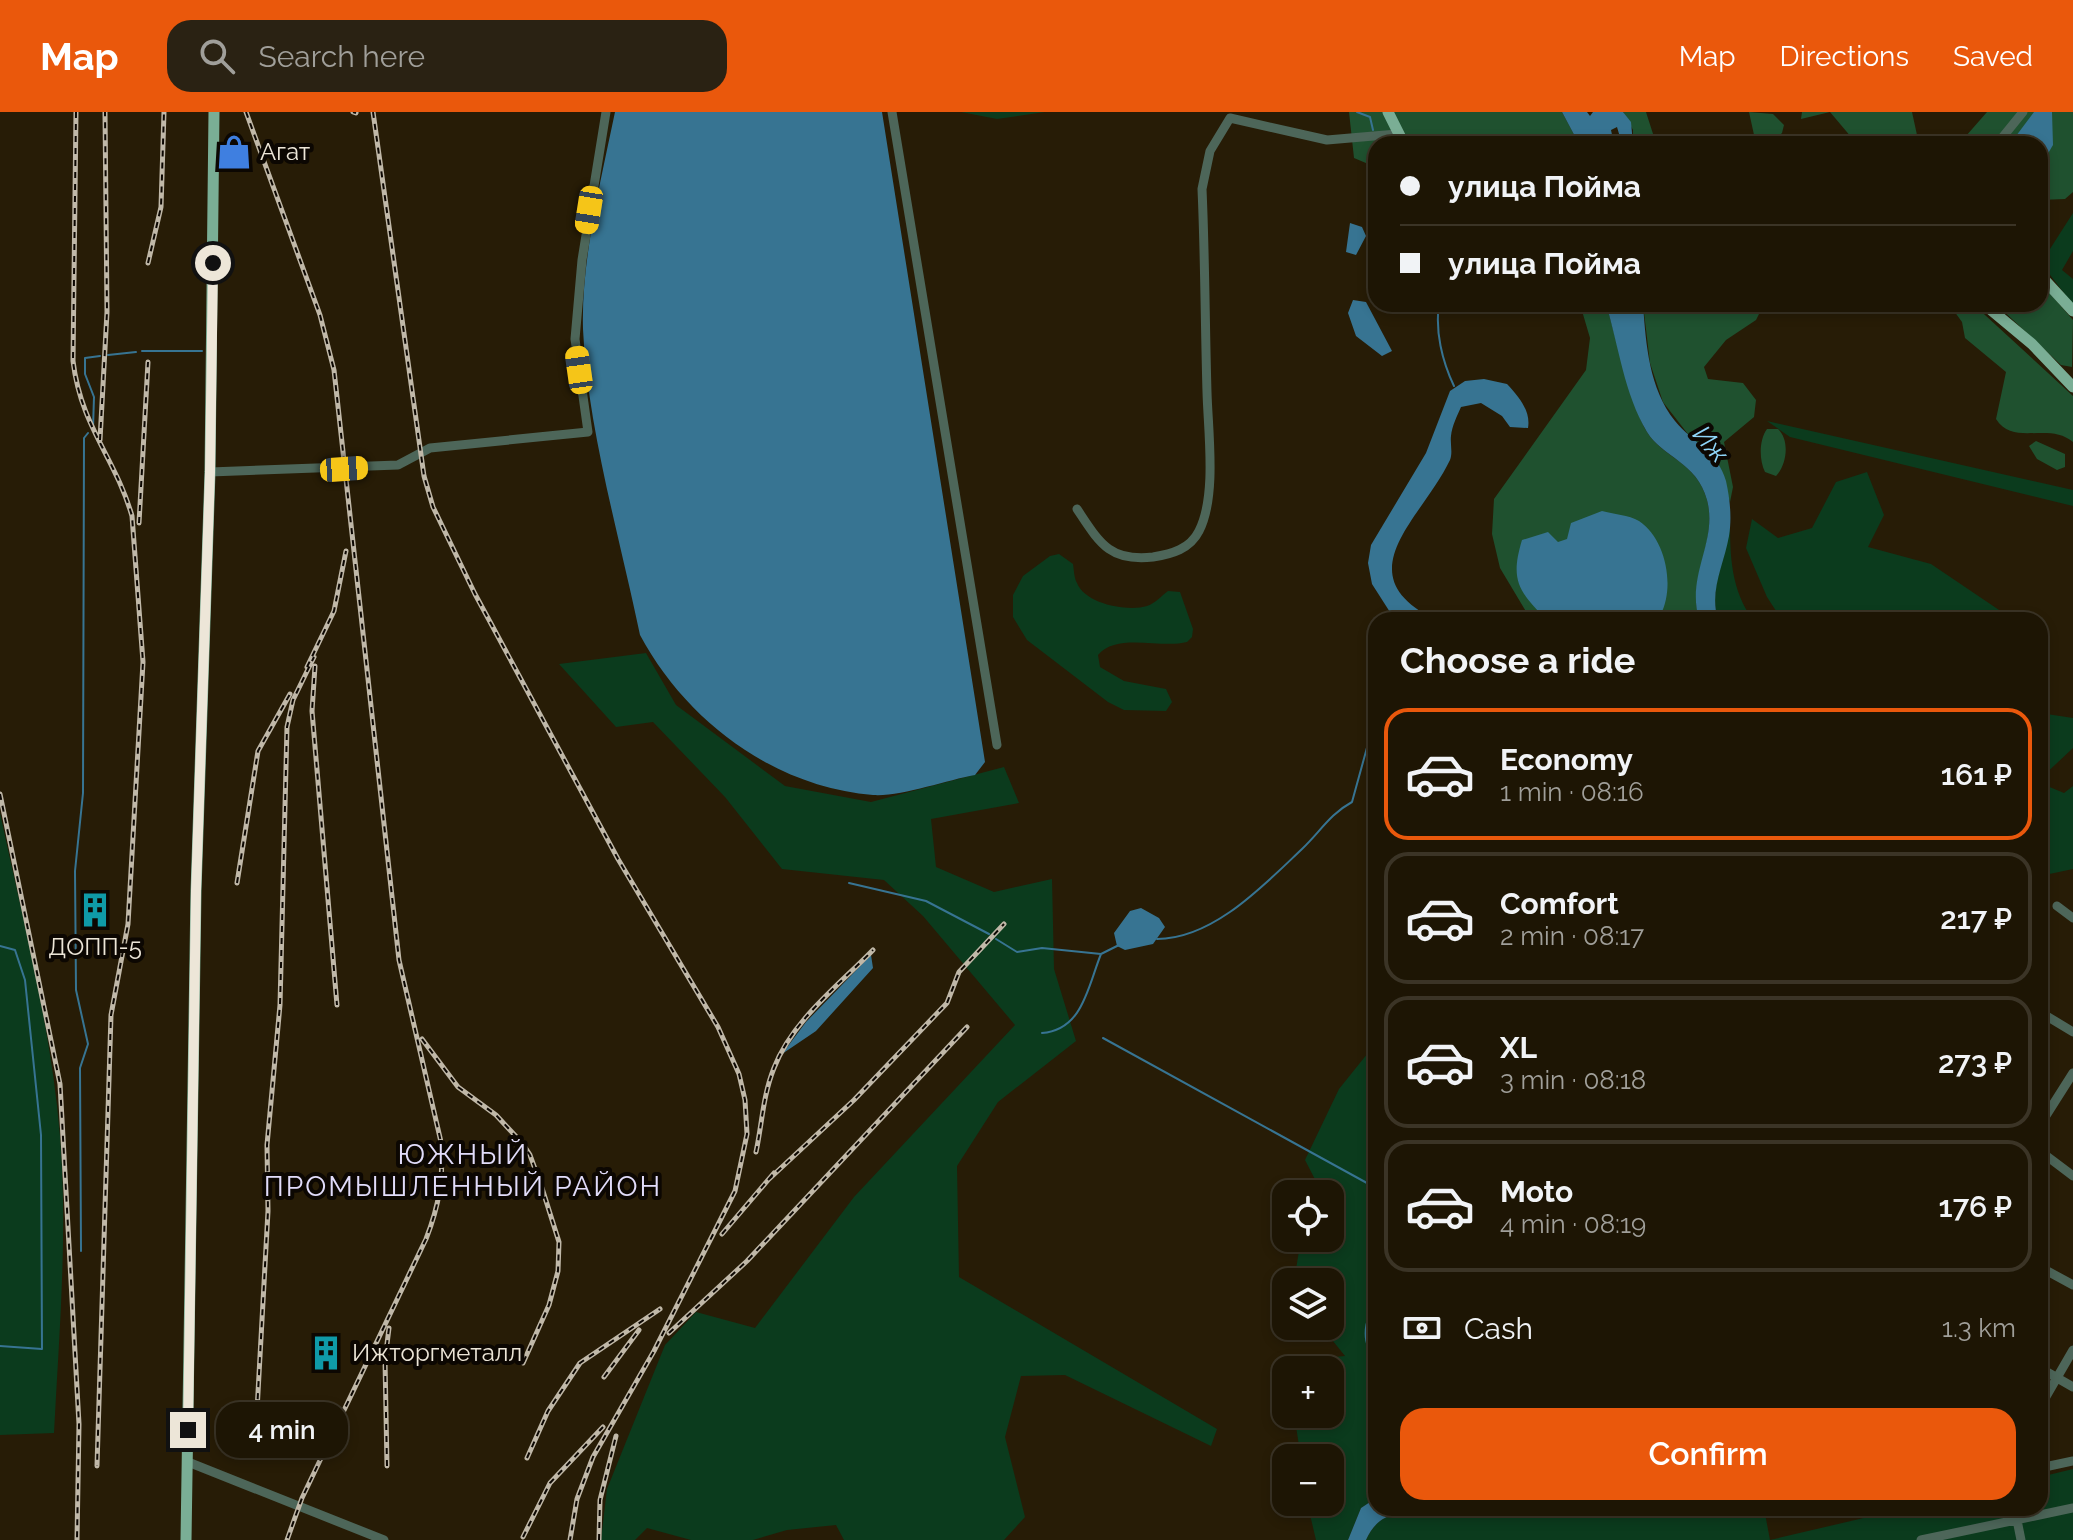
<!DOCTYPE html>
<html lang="en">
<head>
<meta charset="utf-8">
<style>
  :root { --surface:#1d1504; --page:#2a2213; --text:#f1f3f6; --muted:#a09f9a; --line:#3b3426; --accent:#ea580c }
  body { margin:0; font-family:Raleway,sans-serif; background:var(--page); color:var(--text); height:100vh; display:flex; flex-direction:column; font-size:30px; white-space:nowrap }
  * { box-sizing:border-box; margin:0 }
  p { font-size:26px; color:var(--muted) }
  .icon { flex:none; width:44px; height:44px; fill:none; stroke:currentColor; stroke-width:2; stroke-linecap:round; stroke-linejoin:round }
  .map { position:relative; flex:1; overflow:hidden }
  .sheet { position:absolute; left:1368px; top:500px; width:680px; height:904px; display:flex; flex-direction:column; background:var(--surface); border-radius:24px; box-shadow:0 4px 12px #0003,0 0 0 2px var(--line) }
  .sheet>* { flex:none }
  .guide { position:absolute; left:1368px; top:24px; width:680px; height:176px; border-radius:24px; box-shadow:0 4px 12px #0003,0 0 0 2px var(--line); display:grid; align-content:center; height:176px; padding:0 32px; background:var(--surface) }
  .tools { position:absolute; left:1272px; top:1068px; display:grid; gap:16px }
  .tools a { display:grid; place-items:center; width:72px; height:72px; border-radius:16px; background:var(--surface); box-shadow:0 4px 12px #0003,0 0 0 2px var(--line); font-size:40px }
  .end { position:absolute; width:36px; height:36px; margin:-18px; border:10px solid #ede6d8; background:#111; box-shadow:0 0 0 4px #111 }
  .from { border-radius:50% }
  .bubble { position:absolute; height:56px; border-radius:24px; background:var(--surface); box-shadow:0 4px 12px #0003,0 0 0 2px var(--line); font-size:26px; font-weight:600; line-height:56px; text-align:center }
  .car { position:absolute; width:24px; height:48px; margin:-24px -12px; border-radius:10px; box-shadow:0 0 6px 2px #0007; background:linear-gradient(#f5c518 24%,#345 0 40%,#f5c518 0 76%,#345 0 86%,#f5c518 0) }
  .guide b { display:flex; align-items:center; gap:28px; height:76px; font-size:30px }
  .guide b+b { border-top:2px solid var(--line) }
  .guide i { width:20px; height:20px; background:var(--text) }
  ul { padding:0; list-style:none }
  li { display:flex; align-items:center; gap:24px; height:132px; margin:0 16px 12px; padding:0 16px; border:4px solid var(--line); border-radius:24px }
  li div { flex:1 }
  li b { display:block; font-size:30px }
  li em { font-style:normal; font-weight:600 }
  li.selected { border-color:var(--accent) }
  li>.icon { width:72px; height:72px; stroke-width:1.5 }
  h2 { padding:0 32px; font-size:36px; line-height:96px }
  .pay { display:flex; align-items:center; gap:20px; height:88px; padding:0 32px; font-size:30px }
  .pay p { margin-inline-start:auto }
  .action { display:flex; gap:16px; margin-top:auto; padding:16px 32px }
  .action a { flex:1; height:92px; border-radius:24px; background:var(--accent); color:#fff; font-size:32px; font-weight:600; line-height:92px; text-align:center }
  header { display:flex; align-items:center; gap:48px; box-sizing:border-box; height:112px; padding:0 40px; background:var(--accent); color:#fff }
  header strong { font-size:38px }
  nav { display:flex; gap:44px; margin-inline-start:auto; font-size:28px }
  .search { width:560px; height:72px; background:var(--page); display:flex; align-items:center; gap:20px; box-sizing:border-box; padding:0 28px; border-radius:24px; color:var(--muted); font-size:30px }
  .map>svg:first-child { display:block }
  .green { fill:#0b3b1d }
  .forest { fill:#1f512f }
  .water { fill:#377492 }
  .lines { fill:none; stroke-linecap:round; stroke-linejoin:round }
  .stream { stroke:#377492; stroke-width:2 }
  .minor { stroke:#4d6659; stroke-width:9 }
  .major { stroke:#7aae95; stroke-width:11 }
  .rail-casing { stroke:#c0b8a8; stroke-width:5 }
  .rail { stroke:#0c0702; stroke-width:2; stroke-dasharray:6; stroke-linecap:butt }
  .route { stroke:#ede6d8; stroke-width:10 }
  .labels { text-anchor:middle; stroke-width:8; stroke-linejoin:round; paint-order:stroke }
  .poi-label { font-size:24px; fill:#ede6d8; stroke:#0c0702; text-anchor:start }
  .water-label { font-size:26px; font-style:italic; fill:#8fd5f9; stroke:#0c0702 }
  .quarter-label { font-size:28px; letter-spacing:2px; fill:#e1dcfa; stroke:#0c0702 }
</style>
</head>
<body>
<header>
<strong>Map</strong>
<div class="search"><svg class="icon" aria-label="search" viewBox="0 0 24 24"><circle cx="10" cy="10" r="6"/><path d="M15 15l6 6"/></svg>Search here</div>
<nav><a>Map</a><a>Directions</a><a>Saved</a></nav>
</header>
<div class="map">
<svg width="2073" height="1428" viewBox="0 0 2073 1428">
  <rect width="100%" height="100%" fill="#271c06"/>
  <path class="green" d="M961 0H1045L997 7Z
    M2073 101V139L2062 158 2073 167V193L2041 151Z
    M1767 309 2073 378V394L1790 325Z
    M1867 360 1884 403 1868 435 1931 452 2005 502V508H1782L1767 485 1746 436 1752 407 1778 426 1812 416 1836 370Z
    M1730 409C1730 444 1731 478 1753 508H1718C1708 474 1727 443 1730 409Z
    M1059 442 1073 452C1074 458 1074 466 1077 471 1085 492 1128 500 1147 494 1156 491 1161 484 1168 479L1180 480 1193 517 1192 525 1187 530C1161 537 1117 520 1098 543L1100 555 1124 569 1166 577 1172 590 1166 599 1124 598 1108 590 1027 528 1013 505V483L1023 464 1050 444Z
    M646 541 676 593 785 674 871 690 1004 655 1019 691 931 707 936 755 994 780 1052 767 1054 857 1076 929 998 990 957 1054 959 1165 1217 1317 1211 1334 1065 1263 1021 1264 1005 1325 1025 1405 1004 1428H844L836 1413 787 1418 753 1428H691L647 1416 635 1428H601L607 1377 665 1233 696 1200 755 1216 854 1085 1015 913 923 804 884 768 782 757 725 685 653 610 616 615 559 552Z
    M2040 601 2073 606V636L2040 667Z
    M2040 671 2064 681 2073 674V757L2040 764Z
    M0 701C23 808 51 915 60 1024 68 1123 59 1223 54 1321L0 1323Z
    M1376 931V1186C1365 1207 1360 1231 1376 1250V1386L1361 1396 1348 1428H1316L1307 1390H1330V1346H1301L1294 1302H1330V1258H1316L1334 1245 1345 1244 1321 1214H1330V1170H1294L1301 1126H1330V1082H1319L1321 1079 1305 1048 1339 977Z
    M2073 1357V1428H1366C1378 1400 1401 1400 1428 1396H1764L1770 1428 1906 1396H2040V1365Z"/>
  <path class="forest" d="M1349 0H1562L1579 32H1376V54H1373L1354 46Z
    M1623 0H1646L1654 25 1690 24 1704 32H1633V18Z
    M1749 0 1773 2 1784 13 1782 21 1770 32H1756Z
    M1802 0H1912L1917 23 1934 32H1857L1830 0 1801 7Z
    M1987 0H2073V80L2065 87 2040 88V32H1959Z
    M2040 170 2073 208 2072 255 2061 253 1996 192H2040Z
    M1580 192H1606C1616 224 1631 294 1647 320 1663 346 1697 350 1707 388 1718 430 1687 464 1699 508H1531L1500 456 1492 422 1494 387 1586 258 1590 226Z
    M1643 192H1764L1756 208 1726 228 1704 255 1708 267 1743 271 1756 288 1754 305 1724 330 1733 375 1730 390 1717 347 1691 326 1663 290 1650 251Z
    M1949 192H1973L2073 284V330C2049 309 2014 335 1996 307L2006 260 1965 226 1962 210Z
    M1767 317H1778C1790 328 1787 353 1776 364L1765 360C1759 348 1759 328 1767 317Z
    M2036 329 2065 342V355L2057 358 2037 347 2029 334Z"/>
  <path class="water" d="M615 0H882L985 650 975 663C947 668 900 685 873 683 774 675 686 609 640 523 620 426 587 314 583 217 581 148 601 68 615 0Z
    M1562 0H1587L1590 4 1593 0H1623L1631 10 1633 32H1622L1617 15 1611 18 1614 32H1579Z
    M2034 0H2052L2053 33 2040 55V32H2010Z
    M1350 111 1362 115 1366 124 1356 143 1346 140Z
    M1353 188 1366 190 1392 239 1382 244 1356 224 1348 201Z
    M1606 192H1643C1646 233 1649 276 1675 309 1693 331 1718 340 1726 369 1730 387 1732 406 1729 424 1724 453 1709 478 1718 508H1699C1686 462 1718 430 1707 388 1697 350 1662 345 1647 320 1624 281 1619 235 1606 192Z
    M1484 267 1507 272C1519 285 1531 299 1528 316L1510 315 1502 304 1481 291 1461 295C1457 304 1452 314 1451 324 1450 332 1453 340 1450 348 1422 407 1343 462 1436 508H1395L1372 472 1368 451 1371 433 1426 341 1450 279 1465 269Z
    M1602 399C1613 402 1629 403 1639 409 1666 427 1675 474 1661 502L1642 508H1547C1518 479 1510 468 1522 428L1548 420 1558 430 1567 427 1571 411Z
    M1518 498 1526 500 1531 508H1462Z
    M1141 796 1159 806 1165 815 1153 832 1125 838 1117 834 1114 821 1130 799Z
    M871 843 873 856 816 919 782 942 806 910Z
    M1376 1186V1250C1358 1228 1364 1209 1376 1186Z
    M1376 1386V1396H1428C1401 1400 1378 1400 1366 1428H1348L1361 1396Z"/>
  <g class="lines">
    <path class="stream" d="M1357 0 1370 5 1373 18
      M1375 30 1376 35
      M1439 192C1435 219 1442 249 1454 274
      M142 239H202
      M108 243 136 240
      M93 316 94 285 85 262V246L100 244
      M849 771 926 789 989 822
      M996 827 1017 840 1042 836 1101 842
      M1157 827C1213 827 1264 773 1302 737 1320 720 1330 702 1352 690L1376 603
      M0 834 15 838 25 868 41 1023 42 1237 0 1234
      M1042 921C1083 918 1088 874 1101 842L1119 833
      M1103 926 1376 1076
      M81 1139 80 956 88 932 76 878 75 759 83 681 84 326 88 321"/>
    <path class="minor" d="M892 0 997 633
      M1997 32 2023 0
      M210 360 398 353 430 336 588 320 575 227 582 148 606 0
      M1077 397C1099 430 1109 450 1153 445 1172 442 1190 437 1199 419 1217 384 1208 319 1207 280 1205 212 1205 144 1202 77L1210 39 1230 6 1327 28 1397 22
      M2057 794 2073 806
      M2040 900 2073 920
      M2040 1013 2073 961
      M2040 1039 2073 1064
      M2040 1155 2073 1173
      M2040 1256 2073 1275
      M2040 1295 2073 1238
      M188 1350 384 1428
      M2040 1356 2073 1349
      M2017 1408 2021 1428
      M1921 1428 2073 1396"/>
    <path class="major" d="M1388 0 1404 32
      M2040 163 2073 199
      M1984 192 2032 232 2073 275
      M186 1428 196 779 210 360 214 0"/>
    <g class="rail-casing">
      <path id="rail" d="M76 0 73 249C81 315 115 345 132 404L143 550 128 812 111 903 97 1354
        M246 0 320 203 334 258 399 848 441 1030C444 1065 439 1094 426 1127L302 1386 287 1428
        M353 0 356 1
        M373 0 424 364 433 395 475 482 618 747 718 915 739 962 745 988 747 1022 735 1079 654 1239 593 1345 577 1387 570 1428
        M148 151 161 95 164 0
        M100 328 107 200 105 0
        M139 411 148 250
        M315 554 312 599 337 893
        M307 555 334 499 346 439
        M0 682 60 972 79 1312 77 1428
        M237 771 258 639 290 582
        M422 927 458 975 496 1003 522 1031 530 1043 542 1076 559 1130 558 1159 549 1193 523 1251
        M756 1040C762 1012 763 983 774 956 792 909 839 873 873 838
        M768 1068 854 988 947 891 959 860 1004 812
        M722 1122 774 1061
        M669 1221 747 1149 967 915
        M604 1265 639 1218
        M255 1335 268 1099 267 1033 280 893 287 615 293 588 314 545
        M527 1346 548 1299 580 1251 660 1197
        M387 1354 385 1248 389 1216
        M523 1425 550 1371 603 1315
        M599 1428 600 1388 616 1324"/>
    </g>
    <use href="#rail" class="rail"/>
  </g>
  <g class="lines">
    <path class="route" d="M188 1318 196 779 210 360 213 151"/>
  </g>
  <defs>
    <g id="shop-bare" transform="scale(2.76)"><path d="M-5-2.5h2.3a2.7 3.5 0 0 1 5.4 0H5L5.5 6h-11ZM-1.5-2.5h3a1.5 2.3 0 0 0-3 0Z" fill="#3f7fe0" stroke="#0c0702" stroke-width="2.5" paint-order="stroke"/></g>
    <g id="building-bare" transform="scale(2.76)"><path d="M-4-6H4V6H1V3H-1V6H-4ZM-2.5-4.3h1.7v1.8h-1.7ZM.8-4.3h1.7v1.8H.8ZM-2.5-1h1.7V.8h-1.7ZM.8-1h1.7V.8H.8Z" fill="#0f9aa8" stroke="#0c0702" stroke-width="2.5" paint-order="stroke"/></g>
  </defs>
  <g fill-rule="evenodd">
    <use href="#shop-bare" x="234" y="40"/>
    <use href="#building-bare" x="95" y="798"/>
    <use href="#building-bare" x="326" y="1241"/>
  </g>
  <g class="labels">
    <g class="poi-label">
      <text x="260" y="48">Агат</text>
      <text x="95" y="843" text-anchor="middle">ДОПП-5</text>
      <text x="352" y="1249">Ижторгметалл</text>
    </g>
    <g class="water-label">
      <text transform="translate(1711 332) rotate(49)" y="9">Иж</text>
    </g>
    <g class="quarter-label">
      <text x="463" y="1052">ЮЖНЫЙ<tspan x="463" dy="32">ПРОМЫШЛЕННЫЙ РАЙОН</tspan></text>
    </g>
  </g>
</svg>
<div class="tools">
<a><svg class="icon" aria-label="locate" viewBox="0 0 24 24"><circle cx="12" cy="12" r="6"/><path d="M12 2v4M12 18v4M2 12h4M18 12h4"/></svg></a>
<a><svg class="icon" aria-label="layers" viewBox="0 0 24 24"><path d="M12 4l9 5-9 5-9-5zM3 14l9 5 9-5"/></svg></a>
<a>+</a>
<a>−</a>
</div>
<i class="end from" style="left:213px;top:151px"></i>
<i class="end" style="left:188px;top:1318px"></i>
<div class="bubble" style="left:216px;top:1290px;width:132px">4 min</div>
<i class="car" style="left:589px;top:98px;rotate:189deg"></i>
<i class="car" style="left:579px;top:258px;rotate:352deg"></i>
<i class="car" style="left:344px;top:357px;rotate:86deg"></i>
<div class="guide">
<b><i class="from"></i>улица Пойма</b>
<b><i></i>улица Пойма</b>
</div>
<section class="sheet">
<h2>Choose a ride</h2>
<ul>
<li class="selected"><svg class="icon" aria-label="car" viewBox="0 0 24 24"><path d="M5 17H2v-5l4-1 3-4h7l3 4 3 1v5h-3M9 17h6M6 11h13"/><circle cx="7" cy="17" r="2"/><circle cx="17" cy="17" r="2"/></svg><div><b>Economy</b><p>1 min · 08:16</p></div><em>161 ₽</em></li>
<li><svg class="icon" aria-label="car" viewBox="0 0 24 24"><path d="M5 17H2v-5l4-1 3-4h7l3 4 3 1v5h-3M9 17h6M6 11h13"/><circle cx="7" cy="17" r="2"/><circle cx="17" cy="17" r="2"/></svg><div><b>Comfort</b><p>2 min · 08:17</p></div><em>217 ₽</em></li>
<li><svg class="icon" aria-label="car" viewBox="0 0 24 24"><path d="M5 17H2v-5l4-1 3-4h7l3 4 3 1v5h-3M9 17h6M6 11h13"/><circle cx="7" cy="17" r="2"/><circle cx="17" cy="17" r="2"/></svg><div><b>XL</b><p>3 min · 08:18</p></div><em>273 ₽</em></li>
<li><svg class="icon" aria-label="car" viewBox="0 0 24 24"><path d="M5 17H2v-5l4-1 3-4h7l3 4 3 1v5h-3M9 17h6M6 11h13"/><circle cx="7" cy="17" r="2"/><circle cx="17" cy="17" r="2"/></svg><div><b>Moto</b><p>4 min · 08:19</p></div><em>176 ₽</em></li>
</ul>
<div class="pay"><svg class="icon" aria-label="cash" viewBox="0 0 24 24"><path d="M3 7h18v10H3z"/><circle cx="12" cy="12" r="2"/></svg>Cash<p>1.3 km</p></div>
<div class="action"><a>Confirm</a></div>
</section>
</div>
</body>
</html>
